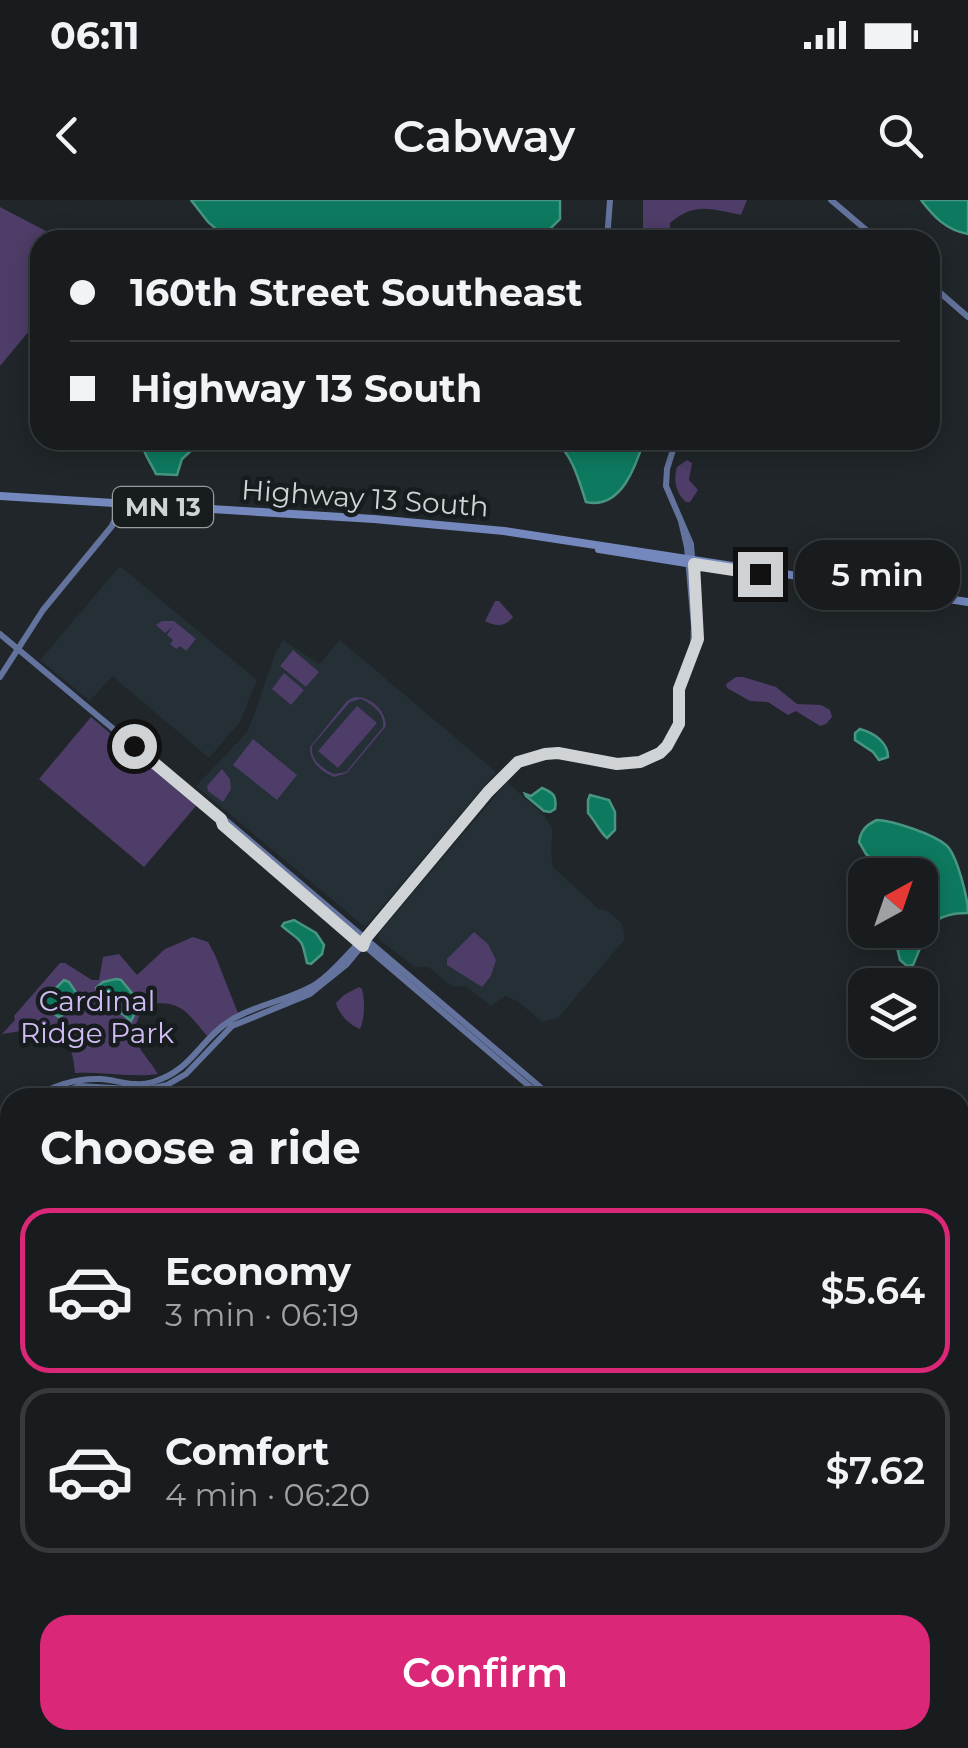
<!DOCTYPE html>
<html lang="en">
<head>
<meta charset="utf-8">
<style>
  :root { --surface:#181c1f; --page:#212528; --text:#f1f3f6; --muted:#9fa1a4; --line:#363a3d; --accent:#db2777 }
  body { margin:0; font-family:Montserrat,sans-serif; background:var(--page); color:var(--text); height:100vh; display:flex; flex-direction:column; font-size:38px; white-space:nowrap }
  * { box-sizing:border-box; margin:0 }
  p { font-size:32px; color:var(--muted) }
  .icon { flex:none; width:55px; height:55px; fill:none; stroke:currentColor; stroke-width:2; stroke-linecap:round; stroke-linejoin:round }
  .map { position:relative; flex:1; overflow:hidden }
  .side { position:absolute; left:0px; top:888px; width:970px; height:662px; display:flex; flex-direction:column; background:var(--surface); border-radius:30px 30px 0 0; box-shadow:0 5px 25px #0003,0 0 0 2px var(--line) }
  .side>* { flex:none }
  .top-card { position:absolute; left:30px; top:30px; width:910px; height:220px; border-radius:30px; box-shadow:0 5px 25px #0003,0 0 0 2px var(--line); display:grid; align-content:center; height:220px; padding:0 40px; background:var(--surface) }
  .needle { width:65px; rotate:40deg }
  .tools { position:absolute; left:848px; top:658px; display:grid; gap:20px }
  .tools a { display:grid; place-items:center; width:90px; height:90px; border-radius:20px; background:var(--surface); box-shadow:0 5px 25px #0003,0 0 0 2px var(--line); font-size:50px }
  .end { position:absolute; width:45px; height:45px; margin:-22px; border:12px solid #cfd3d5; background:#111; box-shadow:0 0 0 5px #111 }
  .from { border-radius:50% }
  .bubble { position:absolute; height:70px; border-radius:30px; background:var(--surface); box-shadow:0 5px 25px #0003,0 0 0 2px var(--line); font-size:32px; font-weight:600; line-height:70px; text-align:center }
  .top-card b { display:flex; align-items:center; gap:35px; height:95px; font-size:38px }
  .top-card b+b { border-top:2px solid var(--line) }
  .top-card i { width:25px; height:25px; background:var(--text) }
  ul { padding:0; list-style:none }
  li { display:flex; align-items:center; gap:30px; height:165px; margin:0 20px 15px; padding:0 20px; border:5px solid var(--line); border-radius:30px }
  li div { flex:1 }
  li b { display:block; font-size:38px }
  li em { font-style:normal; font-weight:600 }
  li.on { border-color:var(--accent) }
  li>.icon { width:90px; height:90px; stroke-width:1.5 }
  h2 { padding:0 40px; font-size:45px; line-height:120px }
  .action { display:flex; gap:20px; margin-top:auto; padding:20px 40px }
  .action a { flex:1; height:115px; border-radius:30px; background:var(--accent); color:#fff; font-size:40px; font-weight:600; line-height:115px; text-align:center }
  .status { display:flex; justify-content:space-between; align-items:center; height:70px; padding:0 50px; background:var(--surface); direction:ltr }
  .status svg { height:28px; fill:currentColor }
  header { display:flex; justify-content:space-between; align-items:center; height:130px; padding:0 40px; background:var(--surface); font-size:45px; font-weight:600 }
  .map>svg:first-child { display:block }
  .built { fill:#242f36 }
  .green { fill:#4e3d68; fill-rule:evenodd }
  .forest { fill:#59407c }
  .water { fill:#0d7a5f; stroke:#479582; stroke-width:2.5 }
  .lines { fill:none; stroke-linecap:round; stroke-linejoin:round }
  .secondary { stroke:#63739d; stroke-width:6 }
  .primary { stroke:#7488be; stroke-width:8 }
  .route { stroke:#cfd3d5; stroke-width:12 }
  .labels { text-anchor:middle; stroke-width:9; stroke-linejoin:round; paint-order:stroke }
  .shield { fill:#171c1f; stroke:#989c9e; stroke-width:2.5 }
  .shield-label { font-size:25px; font-weight:bold; fill:#cfd3d5 }
  .street-label { font-size:28px; fill:#cfd3d5; stroke:#171c1f }
  .park-label { font-size:28px; fill:#d1bdf4; stroke:#171c1f }
</style>
</head>
<body>
<div class="status"><b>06:11</b><svg viewBox="0 0 49 12"><path d="M0 12V9h3v3zM5 12V6h3v6zM10 12V3h3v9zM15 12V0h3v12zM26 1h20v11H26zM47 4h2v5h-2z"/></svg></div>
<header><svg class="icon" aria-label="back" viewBox="0 0 24 24"><path d="M15 5l-7 7 7 7"/></svg>Cabway<svg class="icon" aria-label="search" viewBox="0 0 24 24"><circle cx="10" cy="10" r="6"/><path d="M15 15l6 6"/></svg></header>
<div class="map">
<svg width="968" height="1548" viewBox="0 0 968 1548">
  <rect width="100%" height="100%" fill="#202629"/>
  <path class="built" d="M120 366 257 480 240 522 209 558 112 476 90 501 40 460Z
    M283 440 319 464 340 440 496 572 365 727 196 586 248 531 275 454Z
    M507 582 544 615 553 630 551 650 553 667 599 709 608 711 622 723 625 739 558 818 542 822 517 801 505 796 491 806 465 786 453 787 428 767H414L379 739V733Z
    M0 1214 10 1218V1528L0 1538Z"/>
  <path class="green" d="M643 0H747L741 15C711 9 695 2 670 23V40H643Z
    M0 7 46 31 29 54C33 77 40 96 40 118L0 166Z
    M687 260 692 263 689 280 698 290 690 302H686C676 293 673 281 677 267Z
    M495 401H499L513 417C505 427 496 427 485 421Z
    M162 421H174L196 439 186 451 180 446 176 449 170 444 173 440 167 435 172 427 165 433 156 425Z
    M293 450 319 472 306 487 280 466Z
    M284 473 304 490 291 505 272 489Z
    M736 477H743L776 487 797 504 821 505 830 510 832 517 826 524 820 526 796 511 788 515 768 502 750 501 727 488 726 484Z
    M354 497C370 496 386 510 386 526L347 573 334 577C322 572 309 562 310 547L347 501ZM361 499C372 504 385 513 383 527L346 572 334 574C323 569 310 560 312 546L350 502Z
    M357 506 377 523 338 568 318 551Z
    M91 517 196 606 144 667 39 579Z
    M253 539 297 575 277 600 233 565Z
    M222 569 230 579 231 589 223 602 208 591 207 586Z
    M474 732 488 744 496 760 491 776 482 787 447 765V759Z
    M193 737 208 742 215 755 238 813 207 836C187 812 180 798 145 805 124 842 138 842 158 874 130 878 103 871 75 873 72 822 43 827 2 834L15 820 14 816 60 763H65L92 780H99L103 757 119 754 137 775 165 749Z
    M359 787 362 789C365 800 365 818 360 829 350 825 339 815 336 803L344 795Z
    M968 1365V1473L960 1468V1369Z"/>
  <path class="forest" d="M325 1540H525L517 1548H338Z"/>
  <path class="water" d="M191 0H560V19L539 40H229L208 22Z
    M921 0H968V34C946 30 934 17 921 0Z
    M141 240H197L193 249 182 259 177 275 156 274C151 263 142 252 141 240Z
    M556 240H644C636 266 621 310 586 302 580 284 572 253 556 243Z
    M860 529C874 533 888 542 888 557L879 560 873 552 855 540V533Z
    M542 588C554 593 557 596 555 609L550 612 544 611 526 596 525 594 531 596Z
    M590 595 609 600 615 612V630L607 638C599 631 596 622 588 613V600Z
    M877 620C894 621 933 634 946 645 957 654 968 699 968 713 927 713 928 732 913 765L907 766 900 760 896 743 888 739 889 730H920V675H887L866 654 859 642C861 630 866 625 877 620Z
    M294 720 316 733 324 745 322 754 311 764 307 763C301 736 303 744 282 726L284 723Z
    M116 779 121 780 140 803 131 821 97 793 96 788 103 782Z
    M64 780 69 782 79 797 76 801 67 805 64 814 59 817 48 810 43 801Z
    M10 1147V1196L0 1195V1152Z"/>
  <g class="lines">
    <path class="secondary" d="M831 0 878 40
      M607 40 610 0
      M930 84 968 117
      M681 321 687 347 694 427 693 447
      M0 434 221 619 227 621 553 898
      M0 477 43 410 112 326 115 319 117 304
      M221 620 223 625 543 898
      M33 898C53 886 76 878 100 879 118 880 135 888 153 882 193 870 199 840 231 820 257 804 290 800 316 784 334 772 346 755 361 741
      M45 898 80 886 146 890 167 885 186 874 232 826 310 794 346 765 488 593 518 562 545 554 558 553 617 564 639 562 659 553 674 537 679 524V489L697 445 698 433 691 344 666 286 667 269 676 240
      M0 930 10 918
      M0 939 10 927
      M960 1218 968 1225
      M960 1228 968 1235"/>
    <path class="primary" d="M0 296 374 319 504 331 968 402
      M599 349 699 365"/>
  </g>
  <g class="lines">
    <path class="route" d="M134 546 221 619 223 625 363 746 366 738 488 592 518 562 545 554 558 553 617 564 640 562 660 553 667 546 679 524V489L698 439 694 364 760 374"/>
  </g>
  <g class="labels">
    <rect class="shield" x="113" y="287" width="100" height="40" rx="8"/>
    <g class="shield-label">
      <text x="163" y="316">MN 13</text>
    </g>
    <g class="street-label">
      <text transform="translate(365 298) rotate(4)" y="10">Highway 13 South</text>
    </g>
    <g class="park-label">
      <text x="97" y="811">Cardinal<tspan x="97" dy="32">Ridge Park</tspan></text>
    </g>
  </g>
</svg>
<div class="tools">
<a><svg class="needle" viewBox="-14 -14 28 28"><path d="M0-13l5 13h-10z" fill="#e53935"/><path d="M0 13l5-13h-10z" fill="#9fa1a4"/></svg></a>
<a><svg class="icon" aria-label="layers" viewBox="0 0 24 24"><path d="M12 4l9 5-9 5-9-5zM3 14l9 5 9-5"/></svg></a>
</div>
<i class="end from" style="left:134px;top:546px"></i>
<i class="end" style="left:760px;top:374px"></i>
<div class="bubble" style="left:795px;top:340px;width:165px">5 min</div>
<div class="top-card">
<b><i class="from"></i>160th Street Southeast</b>
<b><i></i>Highway 13 South</b>
</div>
<section class="side">
<h2>Choose a ride</h2>
<ul>
<li class="on"><svg class="icon" aria-label="car" viewBox="0 0 24 24"><path d="M5 17H2v-5l4-1 3-4h7l3 4 3 1v5h-3M9 17h6M6 11h13"/><circle cx="7" cy="17" r="2"/><circle cx="17" cy="17" r="2"/></svg><div><b>Economy</b><p>3 min · 06:19</p></div><em>$5.64</em></li>
<li><svg class="icon" aria-label="car" viewBox="0 0 24 24"><path d="M5 17H2v-5l4-1 3-4h7l3 4 3 1v5h-3M9 17h6M6 11h13"/><circle cx="7" cy="17" r="2"/><circle cx="17" cy="17" r="2"/></svg><div><b>Comfort</b><p>4 min · 06:20</p></div><em>$7.62</em></li>
</ul>
<div class="action"><a>Confirm</a></div>
</section>
</div>
</body>
</html>
